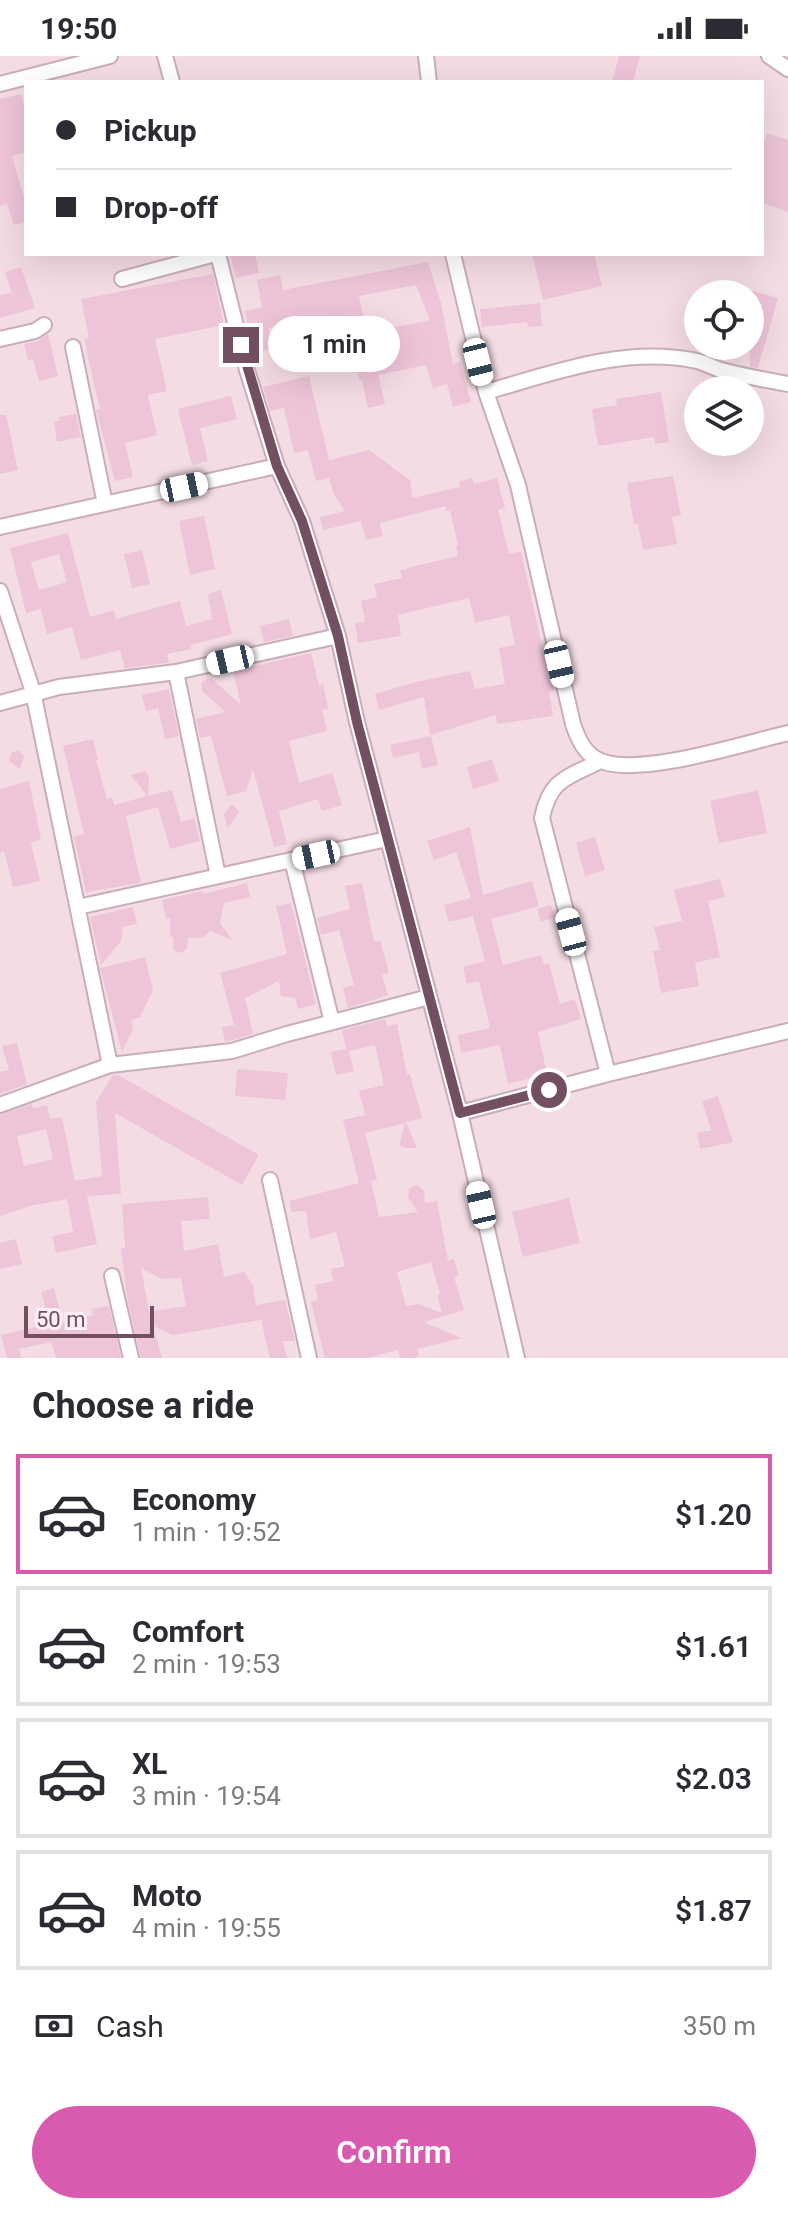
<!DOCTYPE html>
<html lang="en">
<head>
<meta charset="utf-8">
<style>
  :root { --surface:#fff; --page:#f7f7f7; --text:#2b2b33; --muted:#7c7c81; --line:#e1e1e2; --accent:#d95baf }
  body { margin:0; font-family:Roboto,sans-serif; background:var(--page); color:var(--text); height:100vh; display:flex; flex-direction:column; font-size:30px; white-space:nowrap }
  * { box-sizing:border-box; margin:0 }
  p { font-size:26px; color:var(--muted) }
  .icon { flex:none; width:44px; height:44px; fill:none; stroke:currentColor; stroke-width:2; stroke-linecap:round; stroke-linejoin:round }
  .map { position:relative; height:1302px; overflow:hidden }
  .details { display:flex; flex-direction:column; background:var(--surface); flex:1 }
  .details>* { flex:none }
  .top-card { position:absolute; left:24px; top:24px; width:740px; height:176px; border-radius:0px; box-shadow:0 8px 32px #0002; display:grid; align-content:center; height:176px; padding:0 32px; background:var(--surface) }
  .buttons { position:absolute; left:684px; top:224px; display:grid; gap:16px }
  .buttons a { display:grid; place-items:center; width:80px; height:80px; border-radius:50%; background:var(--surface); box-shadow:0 8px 32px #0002; font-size:40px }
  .scale { position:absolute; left:24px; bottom:20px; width:130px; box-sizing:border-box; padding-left:8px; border:4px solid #734f62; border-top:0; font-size:22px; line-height:28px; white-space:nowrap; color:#734f62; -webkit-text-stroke:6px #fef0f4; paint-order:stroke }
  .end { position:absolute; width:36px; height:36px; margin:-18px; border:10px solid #734f62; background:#fff; box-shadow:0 0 0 4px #fff }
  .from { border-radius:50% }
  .bubble { position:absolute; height:56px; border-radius:28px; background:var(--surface); box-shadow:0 8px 32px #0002; font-size:26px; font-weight:600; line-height:56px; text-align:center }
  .car { position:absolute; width:24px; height:48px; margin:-24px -12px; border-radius:10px; box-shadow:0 0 6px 2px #0007; background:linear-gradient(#fff 24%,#345 0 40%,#fff 0 76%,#345 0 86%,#fff 0) }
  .top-card b { display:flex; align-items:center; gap:28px; height:76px; font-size:30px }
  .top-card b+b { border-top:2px solid var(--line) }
  .top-card i { width:20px; height:20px; background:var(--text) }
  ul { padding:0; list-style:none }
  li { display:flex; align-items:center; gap:24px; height:120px; margin:0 16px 12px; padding:0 16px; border:4px solid var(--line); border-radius:0px }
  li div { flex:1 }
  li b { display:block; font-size:30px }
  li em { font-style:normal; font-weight:600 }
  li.active { border-color:var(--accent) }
  li>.icon { width:72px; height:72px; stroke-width:1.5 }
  h2 { padding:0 32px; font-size:36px; line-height:96px }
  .pay { display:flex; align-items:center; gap:20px; height:88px; padding:0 32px; font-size:30px }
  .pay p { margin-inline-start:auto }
  .action { display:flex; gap:16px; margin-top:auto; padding:16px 32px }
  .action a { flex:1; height:92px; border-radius:48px; background:var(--accent); color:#fff; font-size:32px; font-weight:600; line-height:92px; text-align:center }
  .status { display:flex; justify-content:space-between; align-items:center; height:56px; padding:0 40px; background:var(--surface); direction:ltr }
  .status svg { height:22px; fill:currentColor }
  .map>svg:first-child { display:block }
  .residential { fill:#f4dce4; fill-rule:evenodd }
  .building { fill:#eec4d8; fill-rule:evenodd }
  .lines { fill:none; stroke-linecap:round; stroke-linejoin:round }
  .street-casing { stroke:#c9adba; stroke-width:18 }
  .street { stroke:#fff; stroke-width:14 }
  .route { stroke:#734f62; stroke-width:10 }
</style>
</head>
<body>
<div class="status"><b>19:50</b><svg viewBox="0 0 49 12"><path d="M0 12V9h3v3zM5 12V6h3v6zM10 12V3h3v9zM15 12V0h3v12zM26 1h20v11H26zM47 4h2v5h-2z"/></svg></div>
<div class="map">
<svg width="788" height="1302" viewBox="0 0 788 1302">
  <rect width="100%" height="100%" fill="#fbeaee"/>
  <path class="residential" d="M0 0H788V1302H0ZM26 26H762V198H26ZM698 238H750V290H698ZM698 334H750V386H698Z"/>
  <path class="building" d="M619 0H640L633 26H612Z
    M21 38 26 56V96L12 100 26 149V166L14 169 7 148 0 150V43Z
    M767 77 788 84V156L762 147V91Z
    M230 198H255L259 217 236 222Z
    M532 198H594L602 230 543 244Z
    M428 206 441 247 453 308 460 306 471 346 453 351 447 328 433 332 426 309 378 319 385 348 368 352 362 324H359L350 267 306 276 304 264 269 272 273 293 253 297 245 255 262 251 257 224 280 219 283 234ZM416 229 430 264 367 277 359 240Z
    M21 211 35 252 0 262V239L12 237 5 216Z
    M213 218 224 269 155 283 167 335 148 339 157 379 125 387 133 421 115 425 96 354 100 353 88 302 85 283 89 282 81 243Z
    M750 234 778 242 758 312 750 311Z
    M540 247 542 270 528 271 527 266 482 271 480 253Z
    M48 278 58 320 39 325 33 303 28 305 24 288 38 285Z
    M309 320 329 404 369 394 410 424 412 442 460 431 459 426 472 422 474 428 497 422 505 452 498 454 509 498 521 495 549 622 552 621 555 634 549 635 553 660 497 668 496 659 430 679 424 641 379 654 375 638 416 626 470 615 475 633 505 628 499 592 515 589 509 559 475 567 469 542 398 559 401 580 358 587 355 567 365 566 361 545 377 541 374 528 402 522 400 515 411 511 458 500 456 490 458 489 450 455H446L445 450 380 467 383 480 366 484 361 465 323 474 320 461 345 455 334 439 329 422 316 425 308 394 294 397 284 352 270 355 263 331Z
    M661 336 669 386 655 388 654 381 598 390 592 353 617 349 616 343Z
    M231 340 237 363 200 372 208 405 192 409 178 353Z
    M76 358 81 381 57 386 54 366 60 365 59 361Z
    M0 359H6L18 414 0 418Z
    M673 420 681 459 672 461 677 488 643 494 638 468H634L627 427Z
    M204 460 215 513 190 519 179 465Z
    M68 477 90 561 114 554 116 563 180 545 186 570 212 563 208 538 221 534 232 578 190 589 191 593 167 598 169 606 166 607 125 612 120 594 81 604 72 571 47 578 41 553 26 557 10 492ZM59 498 67 526 39 534 31 506Z
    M142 494 150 528 132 532 124 498Z
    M289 563 293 580 264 586 260 570Z
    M311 597 319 629 323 628 327 646 328 653 322 654 327 675 289 685 299 727 332 717 342 749 322 755 318 743 279 755 287 788 274 791 253 713 246 735 227 740 211 680 200 682 196 663 225 656 202 635 201 627 208 622 212 623 241 649 233 615Z
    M169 633 179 680 165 683 158 652 146 655 142 639Z
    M431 680 438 709 422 713 419 696 393 702 390 689Z
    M93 683 98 704H96L107 743 112 742 114 749 147 740 131 719 145 715 149 721 148 740 172 734 181 766 194 762 200 785 170 793 158 751 126 760 141 827 86 836 74 780 84 778 63 690Z
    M18 694 24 700 20 713 9 705 11 697Z
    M492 703 499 725 473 733 467 711Z
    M29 725 41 783 31 787 40 825 13 831 4 795 0 797V733Z
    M758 734 767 777 719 787 710 745Z
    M232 748 239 756 228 772 224 758Z
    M470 771 483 839 532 825 539 850 491 863 503 909 541 899 544 908 549 907 560 948 575 943 581 963 538 976 547 1018 508 1028 500 989 461 997 458 979 490 972 479 925 467 928 463 911 485 905 473 860 449 866 444 849 471 842 456 796 434 804 427 785Z
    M595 781 605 814 585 820 576 787Z
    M720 823 725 841 708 845 720 901 695 907 699 930 661 937 653 895 660 894 654 871 682 865 674 834Z
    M247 827 250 841 224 847 220 867 232 884 210 875 204 881 188 882 187 892 182 897 173 894 174 883 170 878V862L166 863 162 844 203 835V838Z
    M362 827 374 886 380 884 389 917 382 919 388 939 348 952 343 932 354 929 339 874 321 879 317 862 350 853 345 830Z
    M291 847 316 948 298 953 295 942 281 940 279 925 245 942 253 978 225 986 222 971 234 969 220 917 287 898 276 850Z
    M551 849 555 861 541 866 537 853Z
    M133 851 137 868 123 871 121 885 101 909 90 861Z
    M145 901 153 934 140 961 131 964 133 973 122 996 100 912Z
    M385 963 387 970 397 968 407 1019 410 1018 422 1062 406 1066 417 1092H405L399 1089 405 1067 365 1077 377 1124 371 1125 379 1161 418 1156 408 1141 409 1133 413 1130 418 1129 424 1135 425 1147 437 1145 448 1205 454 1203 459 1220 454 1221 464 1254 424 1266 461 1282 417 1293 419 1300 412 1302H400L398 1294 367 1302H325L311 1246 318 1244 315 1229 333 1225 331 1213 345 1210 336 1176 310 1183 306 1155 292 1156 289 1145 359 1127 343 1064 365 1059 359 1035 384 1029 375 989 349 995 354 1015 336 1019 331 996 346 993 342 974ZM431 1206 440 1238 437 1239 442 1257 419 1248 406 1250 397 1216Z
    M17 987 27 1028 0 1038V1016L9 1014 2 990Z
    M237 1013 288 1017 285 1044 235 1040Z
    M113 1019H118L259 1099 242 1129 115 1057 121 1138 87 1140 97 1188 56 1197 52 1180 73 1176 67 1143 30 1150 0 1160V1059L32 1048 33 1052 47 1049 50 1063 62 1061 75 1125 102 1120 96 1046ZM46 1073 53 1103 24 1110 17 1080Z
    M718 1040 733 1086 700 1093 697 1077 711 1074 702 1045Z
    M208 1141 210 1163 181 1165 184 1195 218 1188 224 1221 244 1216 253 1229 256 1249 285 1244 295 1285H283L287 1302H270L261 1264 173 1279 153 1270 162 1302H141L128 1247 121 1193 125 1192 122 1148ZM141 1212 162 1223 181 1222 186 1250 149 1256Z
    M569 1142 580 1187 523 1201 512 1156Z
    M16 1183 22 1208 0 1213V1187Z
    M54 1232 63 1267 93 1259 92 1253 109 1250 121 1302H56L51 1286 19 1293 21 1302H7L1 1279 50 1268 41 1236Z"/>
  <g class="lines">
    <g class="street-casing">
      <path id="street" d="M165 0 172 26
        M426 0 429 26
        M769 0 788 13
        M0 28 110 0
        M218 198 247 314 277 410
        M453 198 486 336 518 429 573 668C578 683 585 699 601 705 640 721 745 687 788 677
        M122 223 215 198
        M0 283 35 275 44 269
        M73 291 105 448
        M486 336C553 317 621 291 692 304 702 305 711 311 721 314 743 320 766 324 788 328
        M0 471 277 410 302 465 338 580 357 666 460 1057 517 1302
        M0 535 33 636 110 1009
        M176 616 218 820
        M0 647 59 631 176 616 338 580
        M600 705C568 722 550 722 542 762L608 1018
        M292 804 332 966
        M78 851 387 783
        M0 1049 110 1009 232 995 287 978 429 941
        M460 1057 608 1018 788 975
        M270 1124 309 1302
        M112 1220 131 1302"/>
    </g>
    <use href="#street" class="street"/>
  </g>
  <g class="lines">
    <path class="route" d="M241 289 277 410 302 465 338 580 357 666 460 1057 549 1034"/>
  </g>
</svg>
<div class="buttons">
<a><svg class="icon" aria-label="locate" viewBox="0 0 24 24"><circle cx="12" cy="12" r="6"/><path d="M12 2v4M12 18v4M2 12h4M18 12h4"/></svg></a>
<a><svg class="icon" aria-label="layers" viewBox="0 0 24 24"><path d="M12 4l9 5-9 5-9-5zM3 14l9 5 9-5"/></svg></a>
</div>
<div class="scale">50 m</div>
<i class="end from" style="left:549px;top:1034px"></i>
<i class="end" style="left:241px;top:289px"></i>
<div class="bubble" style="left:268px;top:260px;width:132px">1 min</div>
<i class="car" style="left:478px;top:306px;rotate:166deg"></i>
<i class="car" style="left:184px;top:431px;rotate:78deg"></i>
<i class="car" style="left:230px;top:604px;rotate:257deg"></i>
<i class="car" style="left:559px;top:608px;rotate:167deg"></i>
<i class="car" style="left:316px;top:799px;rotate:258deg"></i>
<i class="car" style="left:571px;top:876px;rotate:345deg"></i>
<i class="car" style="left:481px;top:1149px;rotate:347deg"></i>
<div class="top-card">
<b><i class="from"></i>Pickup</b>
<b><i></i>Drop-off</b>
</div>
</div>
<section class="details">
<h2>Choose a ride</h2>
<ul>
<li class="active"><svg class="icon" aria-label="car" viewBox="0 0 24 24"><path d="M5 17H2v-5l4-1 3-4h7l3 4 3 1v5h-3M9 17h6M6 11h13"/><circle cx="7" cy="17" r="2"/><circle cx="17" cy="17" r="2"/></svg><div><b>Economy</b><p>1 min · 19:52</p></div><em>$1.20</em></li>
<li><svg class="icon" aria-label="car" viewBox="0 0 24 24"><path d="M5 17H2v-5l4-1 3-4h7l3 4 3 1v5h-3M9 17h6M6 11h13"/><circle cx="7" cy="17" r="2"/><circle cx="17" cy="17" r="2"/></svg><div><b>Comfort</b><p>2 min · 19:53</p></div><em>$1.61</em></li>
<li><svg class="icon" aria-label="car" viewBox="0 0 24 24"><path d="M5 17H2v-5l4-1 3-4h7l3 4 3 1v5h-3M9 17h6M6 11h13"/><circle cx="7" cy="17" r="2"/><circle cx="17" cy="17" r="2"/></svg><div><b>XL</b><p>3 min · 19:54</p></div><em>$2.03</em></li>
<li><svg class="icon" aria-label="car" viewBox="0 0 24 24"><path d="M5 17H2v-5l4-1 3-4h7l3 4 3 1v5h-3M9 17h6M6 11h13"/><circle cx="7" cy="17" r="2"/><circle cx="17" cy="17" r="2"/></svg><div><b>Moto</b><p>4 min · 19:55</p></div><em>$1.87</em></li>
</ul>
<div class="pay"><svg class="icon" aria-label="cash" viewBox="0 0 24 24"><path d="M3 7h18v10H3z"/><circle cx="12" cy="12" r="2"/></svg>Cash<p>350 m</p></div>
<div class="action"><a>Confirm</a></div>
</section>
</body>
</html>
